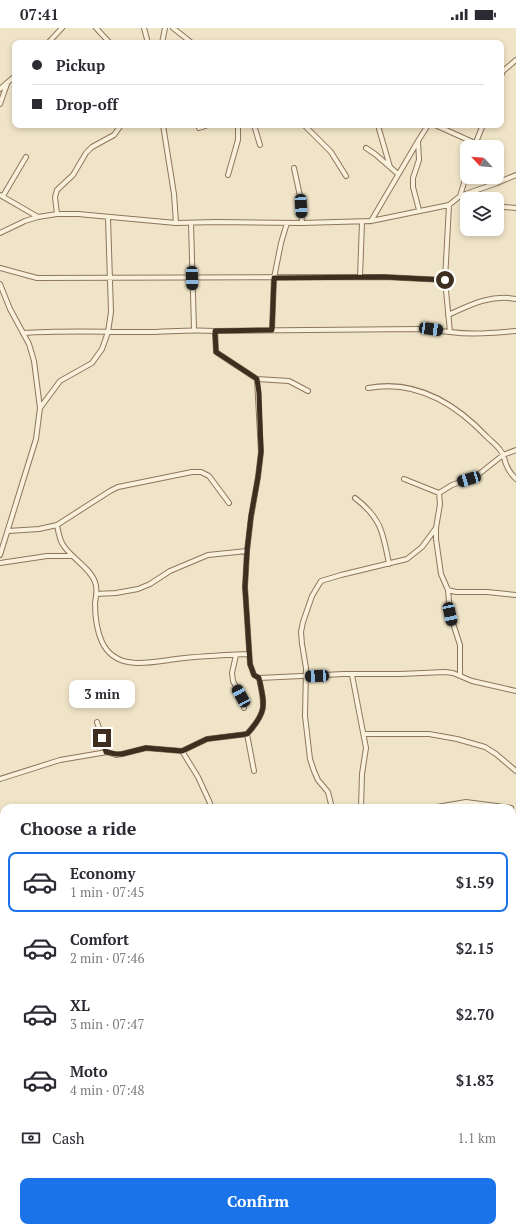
<!DOCTYPE html>
<html lang="en">
<head>
<meta charset="utf-8">
<style>
  :root { --surface:#fff; --page:#f7f7f7; --text:#2b2b33; --muted:#7c7c81; --line:#e1e1e2; --accent:#1a73e8 }
  body { margin:0; font-family:"PT Serif",serif; background:var(--page); color:var(--text); height:100vh; display:flex; flex-direction:column; font-size:15px; white-space:nowrap }
  * { box-sizing:border-box; margin:0 }
  p { font-size:13px; color:var(--muted) }
  .icon { flex:none; width:22px; height:22px; fill:none; stroke:currentColor; stroke-width:2; stroke-linecap:round; stroke-linejoin:round }
  .map { position:relative; flex:1; overflow:hidden }
  .drawer { position:absolute; left:0px; top:776px; width:516px; height:428px; display:flex; flex-direction:column; background:var(--surface); border-radius:12px 12px 0 0; box-shadow:0 2px 6px #0003 }
  .drawer>* { flex:none }
  .top-card { position:absolute; left:12px; top:12px; width:492px; height:88px; border-radius:8px; box-shadow:0 2px 6px #0003; display:grid; align-content:center; height:88px; padding:0 20px; background:var(--surface) }
  .needle { width:26px; rotate:296deg }
  .buttons { position:absolute; left:460px; top:112px; display:grid; gap:8px }
  .buttons a { display:grid; place-items:center; width:44px; height:44px; border-radius:8px; background:var(--surface); box-shadow:0 2px 6px #0003; font-size:20px }
  .end { position:absolute; width:18px; height:18px; margin:-9px; border:5px solid #3d2e20; background:#fff; box-shadow:0 0 0 2px #fff }
  .from { border-radius:50% }
  .bubble { position:absolute; height:28px; border-radius:8px; background:var(--surface); box-shadow:0 2px 6px #0003; font-size:13px; font-weight:700; line-height:28px; text-align:center }
  .car { position:absolute; width:12px; height:24px; margin:-12px -6px; border-radius:5px; box-shadow:0 0 3px 1px #0007; background:linear-gradient(#222 24%,#8ab4d8 0 40%,#222 0 76%,#8ab4d8 0 86%,#222 0) }
  .top-card b { display:flex; align-items:center; gap:14px; height:38px; font-size:15px }
  .top-card b+b { border-top:1px solid var(--line) }
  .top-card i { width:10px; height:10px; background:var(--text) }
  ul { padding:0; list-style:none }
  li { display:flex; align-items:center; gap:12px; height:60px; margin:0 8px 6px; padding:0 12px; border:2px solid transparent; border-radius:8px }
  li div { flex:1 }
  li b { display:block; font-size:15px }
  li em { font-style:normal; font-weight:700 }
  li.current { border-color:var(--accent) }
  li>.icon { width:36px; height:36px; stroke-width:1.5 }
  h2 { padding:0 20px; font-size:18px; line-height:48px }
  .pay { display:flex; align-items:center; gap:10px; height:44px; padding:0 20px; font-size:15px }
  .pay p { margin-inline-start:auto }
  .action { display:flex; gap:8px; margin-top:auto; padding:8px 20px }
  .action a { flex:1; height:46px; border-radius:8px; background:var(--accent); color:#fff; font-size:16px; font-weight:700; line-height:46px; text-align:center }
  .status { display:flex; justify-content:space-between; align-items:center; height:28px; padding:0 20px; background:var(--surface); direction:ltr }
  .status svg { height:11px; fill:currentColor }
  .map>svg:first-child { display:block }
  .lines { fill:none; stroke-linecap:round; stroke-linejoin:round }
  .street-casing { stroke:#8d765c; stroke-width:6 }
  .street { stroke:#faf1dc; stroke-width:4 }
  .route { stroke:#3d2e20; stroke-width:5 }
</style>
</head>
<body>
<div class="status"><b>07:41</b><svg viewBox="0 0 49 12"><path d="M0 12V9h3v3zM5 12V6h3v6zM10 12V3h3v9zM15 12V0h3v12zM26 1h20v11H26zM47 4h2v5h-2z"/></svg></div>
<div class="map">
<svg width="516" height="1204" viewBox="0 0 516 1204">
  <rect width="100%" height="100%" fill="#f0e4c8"/>
  <g class="lines">
    <g class="street-casing">
      <path id="street" d="M96 0 110 15
        M144 0 148 15
        M173 0 192 15
        M48 15 62 0
        M162 15 165 0
        M501 48 503 43 516 32
        M0 61 15 48
        M0 76 7 56
        M163 97 174 166 176 195
        M254 97 260 117
        M304 97 331 124 346 148
        M435 97 475 115
        M199 100 208 97
        M379 101 390 139
        M474 119 483 97
        M366 120 375 126 398 146
        M294 140 300 168 302 195
        M228 147 238 112V97
        M472 165 488 171
        M0 167 38 189
        M3 168 26 129
        M460 168 467 145
        M497 175 504 179 516 180
        M449 177 445 252 450 304C472 307 494 305 516 303
        M419 182 413 159V150L419 132 418 113 428 97
        M57 186 55 169 57 162 73 147 86 125 92 119 114 107 121 97
        M371 193 418 113
        M191 195 194 301
        M0 205 25 193 38 189 57 186H78L176 195 217 194 302 195 371 193 449 177 460 168 497 155 516 147
        M0 240 37 250 384 249 445 252
        M360 249 362 194
        M0 256 10 281 29 316 34 333 40 380 36 411 0 527
        M448 287C470 277 491 266 516 271
        M272 302 274 250 281 215 287 195
        M23 305C63 302 103 304 144 304 168 304 190 301 215 303L420 301 450 304
        M257 351 289 353 308 363
        M368 360C416 351 455 375 487 409 491 413 497 417 500 422 504 426 504 431 506 436 508 442 512 447 516 451
        M40 380 60 353 92 335 102 321 108 304 111 284 108 190
        M516 422 503 427 479 446 469 451 452 457 439 465 440 476 436 500V511L441 546 448 562 456 564H487L516 567
        M404 451 439 465
        M355 470C381 490 383 504 389 536
        M57 497 110 463 118 459 192 444H201L209 448 229 475
        M8 503 39 501 57 497C58 502 59 509 62 515 68 528 90 539 95 554 98 561 96 568 95 575 95 588 97 603 102 614 116 644 151 634 176 631 200 628 225 627 249 626
        M0 535 47 528H73
        M448 562 450 586 460 617V648
        M96 566 116 565 138 561 150 556 170 543 208 527 247 523
        M236 627 232 645 233 653 241 668 244 680
        M352 647 366 720 362 746 361 780
        M259 650 344 646H400L445 644 453 645 472 653 516 663
        M97 694 107 724 116 727 122 726 146 720 182 723 207 711 247 706C267 684 265 678 259 650L254 647 250 636 245 559 247 523 251 489 258 449 261 424 257 351 216 324 215 303
        M247 706 254 743
        M364 706H429L457 711 485 719 496 726 516 743
        M182 723 198 749 210 775 211 780
        M0 751 60 732 107 724
        M332 780 328 764 318 752 314 743 310 731 305 688 306 640 302 616 301 604 303 594 312 568 321 553 341 547 407 531 422 519 436 500
        M431 780 466 774 511 780
        M512 842 516 843
        M0 861 4 860
        M0 894 4 898
        M0 982 4 988
        M512 1003 516 1004
        M512 1084 516 1086
        M15 1204 21 1200
        M185 1204 186 1200
        M468 1204 469 1200"/>
    </g>
    <use href="#street" class="street"/>
  </g>
  <g class="lines">
    <path class="route" d="M102 710 106 724 116 726H122L146 720 182 723 207 711 247 706C267 684 265 678 259 650L254 647 250 636 245 559 247 523 251 488 258 449 261 424 259 365 257 351 216 324 215 303 272 302 274 250 384 249 445 252"/>
  </g>
</svg>
<div class="buttons">
<a><svg class="needle" viewBox="-14 -14 28 28"><path d="M0-13l5 13h-10z" fill="#e53935"/><path d="M0 13l5-13h-10z" fill="#7c7c81"/></svg></a>
<a><svg class="icon" aria-label="layers" viewBox="0 0 24 24"><path d="M12 4l9 5-9 5-9-5zM3 14l9 5 9-5"/></svg></a>
</div>
<i class="end from" style="left:445px;top:252px"></i>
<i class="end" style="left:102px;top:710px"></i>
<div class="bubble" style="left:69px;top:652px;width:66px">3 min</div>
<i class="car" style="left:301px;top:178px;rotate:177deg"></i>
<i class="car" style="left:192px;top:250px;rotate:179deg"></i>
<i class="car" style="left:431px;top:301px;rotate:98deg"></i>
<i class="car" style="left:469px;top:451px;rotate:254deg"></i>
<i class="car" style="left:450px;top:586px;rotate:168deg"></i>
<i class="car" style="left:317px;top:648px;rotate:267deg"></i>
<i class="car" style="left:241px;top:668px;rotate:331deg"></i>
<div class="top-card">
<b><i class="from"></i>Pickup</b>
<b><i></i>Drop-off</b>
</div>
<section class="drawer">
<h2>Choose a ride</h2>
<ul>
<li class="current"><svg class="icon" aria-label="car" viewBox="0 0 24 24"><path d="M5 17H2v-5l4-1 3-4h7l3 4 3 1v5h-3M9 17h6M6 11h13"/><circle cx="7" cy="17" r="2"/><circle cx="17" cy="17" r="2"/></svg><div><b>Economy</b><p>1 min · 07:45</p></div><em>$1.59</em></li>
<li><svg class="icon" aria-label="car" viewBox="0 0 24 24"><path d="M5 17H2v-5l4-1 3-4h7l3 4 3 1v5h-3M9 17h6M6 11h13"/><circle cx="7" cy="17" r="2"/><circle cx="17" cy="17" r="2"/></svg><div><b>Comfort</b><p>2 min · 07:46</p></div><em>$2.15</em></li>
<li><svg class="icon" aria-label="car" viewBox="0 0 24 24"><path d="M5 17H2v-5l4-1 3-4h7l3 4 3 1v5h-3M9 17h6M6 11h13"/><circle cx="7" cy="17" r="2"/><circle cx="17" cy="17" r="2"/></svg><div><b>XL</b><p>3 min · 07:47</p></div><em>$2.70</em></li>
<li><svg class="icon" aria-label="car" viewBox="0 0 24 24"><path d="M5 17H2v-5l4-1 3-4h7l3 4 3 1v5h-3M9 17h6M6 11h13"/><circle cx="7" cy="17" r="2"/><circle cx="17" cy="17" r="2"/></svg><div><b>Moto</b><p>4 min · 07:48</p></div><em>$1.83</em></li>
</ul>
<div class="pay"><svg class="icon" aria-label="cash" viewBox="0 0 24 24"><path d="M3 7h18v10H3z"/><circle cx="12" cy="12" r="2"/></svg>Cash<p>1.1 km</p></div>
<div class="action"><a>Confirm</a></div>
</section>
</div>
</body>
</html>
